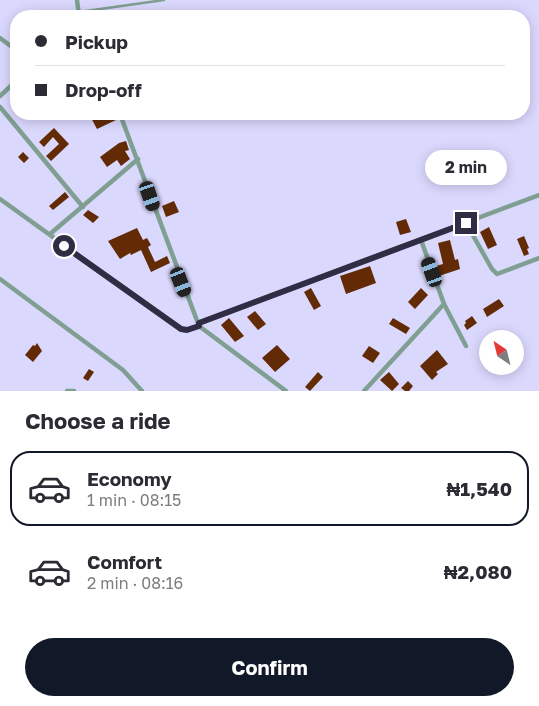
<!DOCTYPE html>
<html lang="en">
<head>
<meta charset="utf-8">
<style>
  :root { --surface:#fff; --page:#f7f7f7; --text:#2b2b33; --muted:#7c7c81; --line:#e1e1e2; --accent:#111827 }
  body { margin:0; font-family:"Golos Text",sans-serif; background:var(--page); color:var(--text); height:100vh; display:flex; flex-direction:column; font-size:19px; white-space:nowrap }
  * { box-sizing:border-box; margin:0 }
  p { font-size:16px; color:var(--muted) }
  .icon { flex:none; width:28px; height:28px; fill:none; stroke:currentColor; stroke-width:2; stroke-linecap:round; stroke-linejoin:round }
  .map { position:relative; height:391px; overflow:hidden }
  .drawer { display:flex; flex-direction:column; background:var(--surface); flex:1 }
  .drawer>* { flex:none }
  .top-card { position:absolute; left:10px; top:10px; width:520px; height:110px; border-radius:20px; box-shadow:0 2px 12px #0003; display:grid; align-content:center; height:110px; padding:0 25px; background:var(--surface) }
  .needle { width:32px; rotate:325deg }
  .tools { position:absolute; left:479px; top:330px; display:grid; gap:10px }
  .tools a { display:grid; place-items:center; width:45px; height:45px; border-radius:50%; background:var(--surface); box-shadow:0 2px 12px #0003; font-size:25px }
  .end { position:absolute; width:22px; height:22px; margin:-11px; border:6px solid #2f2c44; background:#fff; box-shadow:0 0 0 2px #fff }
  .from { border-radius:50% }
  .bubble { position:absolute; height:35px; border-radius:18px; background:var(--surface); box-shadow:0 2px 12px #0003; font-size:16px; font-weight:700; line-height:35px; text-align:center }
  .car { position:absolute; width:15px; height:30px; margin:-15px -8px; border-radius:6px; box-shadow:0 0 4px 1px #0007; background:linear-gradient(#222 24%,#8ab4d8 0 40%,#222 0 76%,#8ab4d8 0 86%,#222 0) }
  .top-card b { display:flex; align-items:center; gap:18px; height:48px; font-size:19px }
  .top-card b+b { border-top:1px solid var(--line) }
  .top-card i { width:12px; height:12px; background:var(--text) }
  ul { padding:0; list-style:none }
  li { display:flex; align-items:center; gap:15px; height:75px; margin:0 10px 8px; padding:0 15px; border:2px solid transparent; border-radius:20px }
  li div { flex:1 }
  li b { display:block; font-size:19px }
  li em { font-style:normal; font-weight:700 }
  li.active { border-color:var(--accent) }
  li>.icon { width:45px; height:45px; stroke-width:1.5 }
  h2 { padding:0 25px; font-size:22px; line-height:60px }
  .button { display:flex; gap:10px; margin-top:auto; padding:10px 25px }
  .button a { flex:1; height:58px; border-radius:30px; background:var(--accent); color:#fff; font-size:20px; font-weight:700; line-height:58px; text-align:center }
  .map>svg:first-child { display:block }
  .building { fill:#622b06 }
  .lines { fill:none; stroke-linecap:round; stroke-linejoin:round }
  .lane { stroke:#7e9f92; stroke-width:2.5 }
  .street { stroke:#7e9f92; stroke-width:4.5 }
  .route { stroke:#2f2c44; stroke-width:6 }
</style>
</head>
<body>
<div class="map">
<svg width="539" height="391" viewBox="0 0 539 391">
  <rect width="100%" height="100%" fill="#dbd8fe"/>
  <path class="building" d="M89 114H113L116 120 97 129Z
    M54 128 69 144 51 161 46 156 59 144 53 137 44 147 39 142Z
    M126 141 129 150 125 151 130 159 121 166 117 160 107 167 100 157 119 143Z
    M23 152 29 158 24 163 18 157Z
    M65 192 69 197 53 210 49 206Z
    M174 201 179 212 166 217 162 206Z
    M88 210 99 217 93 223 83 215Z
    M406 219 411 232 400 235 396 222Z
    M489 227 497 245 488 249 480 232Z
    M137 228 143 240 147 238 151 245 148 247 155 262 167 256 170 263 151 272 141 250 131 255 130 253 120 259 108 241Z
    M524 236 529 248 527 249 529 254 524 256 517 239Z
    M450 240 455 260 458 259 460 269 439 276 436 266 443 264 438 243Z
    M370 266 376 283 346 294 340 276Z
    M311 288 321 306 314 310 304 292Z
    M421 288 428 295 415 309 408 302Z
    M499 299 504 306 487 317 483 309Z
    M255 311 266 324 258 330 247 317Z
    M472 316 477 323 467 330 464 325 466 323 465 321Z
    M229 318 244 336 235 342 221 325Z
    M393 318 410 328 406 334 389 324Z
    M37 343 42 351 33 362 25 355 33 345 35 346Z
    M277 345 290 359 275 372 262 358Z
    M369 346 380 353 373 363 362 356Z
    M437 350 448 364 436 372 438 374 432 380 420 366Z
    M89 369 94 372 88 381 83 378Z
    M318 372 323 377 310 391 305 387Z
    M389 372 399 384 392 391 380 380Z
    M408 381 413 386 409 391H405L401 388Z"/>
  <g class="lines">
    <path class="lane" d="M79 12 164 0"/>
    <path class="street" d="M77 0 79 16
      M0 38 16 50
      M0 96 16 81
      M0 107 83 207
      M0 199 181 329 187 330 199 326 120 114
      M466 223 492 269 497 274 539 258
      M50 234 138 159
      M421 240 444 304 466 346
      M0 279 123 370 142 391
      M199 323 539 195
      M199 326 286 391
      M67 391H74
      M364 391 444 304"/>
  </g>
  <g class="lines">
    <path class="route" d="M64 246 181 329 187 330 199 326V323L466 223"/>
  </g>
</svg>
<div class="tools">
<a><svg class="needle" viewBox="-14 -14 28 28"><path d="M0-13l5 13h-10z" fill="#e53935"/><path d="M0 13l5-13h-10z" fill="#7c7c81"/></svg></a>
</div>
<i class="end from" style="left:64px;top:246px"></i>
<i class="end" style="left:466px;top:223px"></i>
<div class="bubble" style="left:425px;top:150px;width:82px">2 min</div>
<i class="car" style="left:150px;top:196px;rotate:161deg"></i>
<i class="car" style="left:432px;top:272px;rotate:340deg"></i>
<i class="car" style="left:181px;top:282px;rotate:159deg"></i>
<div class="top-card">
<b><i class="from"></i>Pickup</b>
<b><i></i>Drop-off</b>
</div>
</div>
<section class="drawer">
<h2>Choose a ride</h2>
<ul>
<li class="active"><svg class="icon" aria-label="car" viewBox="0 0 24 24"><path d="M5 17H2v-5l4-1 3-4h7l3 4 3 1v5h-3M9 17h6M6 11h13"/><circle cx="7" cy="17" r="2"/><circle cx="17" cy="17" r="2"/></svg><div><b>Economy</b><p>1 min · 08:15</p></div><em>₦1,540</em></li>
<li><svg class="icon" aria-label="car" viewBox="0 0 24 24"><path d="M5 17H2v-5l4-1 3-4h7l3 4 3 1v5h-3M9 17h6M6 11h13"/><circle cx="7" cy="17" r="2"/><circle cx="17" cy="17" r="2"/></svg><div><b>Comfort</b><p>2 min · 08:16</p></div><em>₦2,080</em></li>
</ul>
<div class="button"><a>Confirm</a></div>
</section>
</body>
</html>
